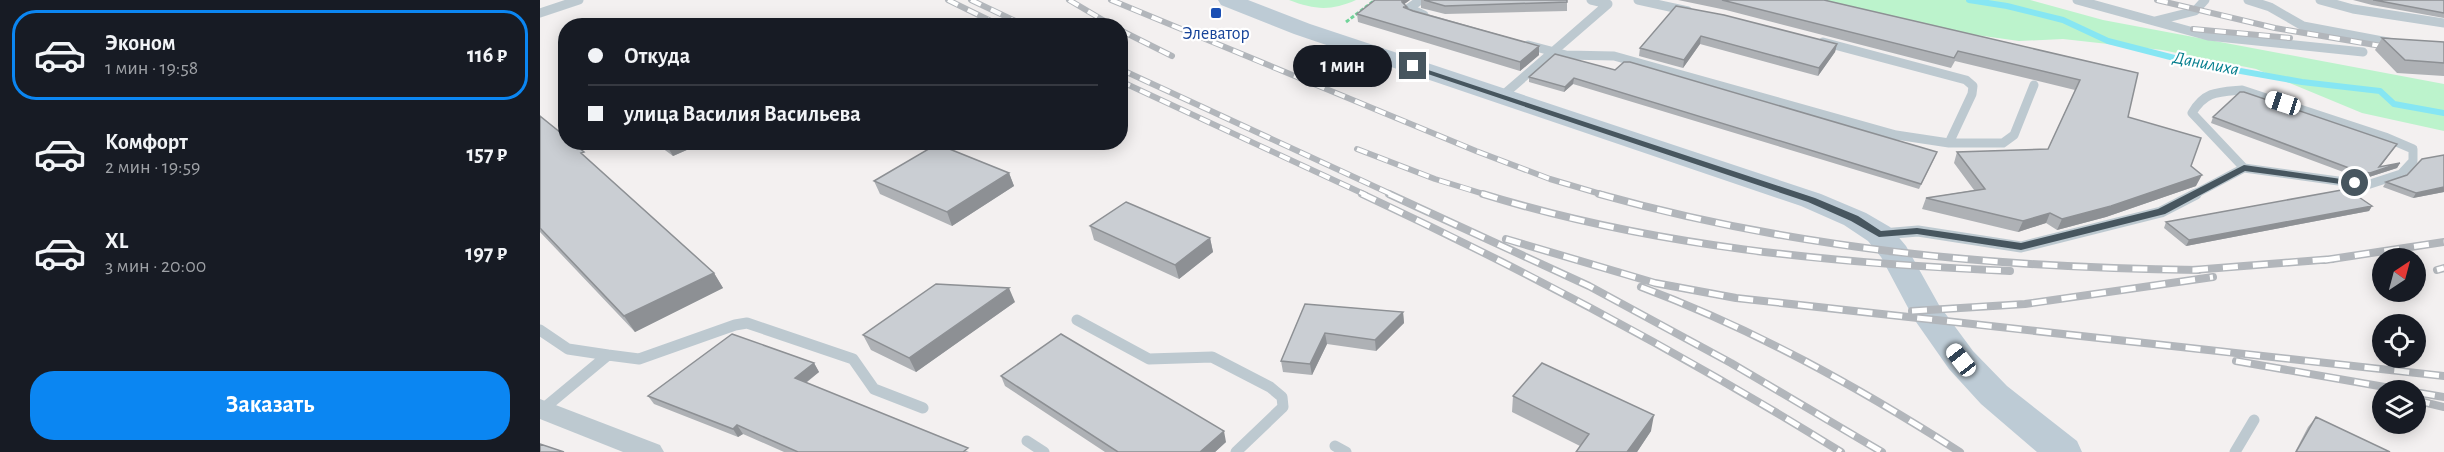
<!DOCTYPE html>
<html lang="ru">
<head>
<meta charset="utf-8">
<style>
  :root { --surface:#171b24; --page:#20242c; --text:#f1f3f6; --muted:#9ea1a6; --line:#363941; --accent:#0b86f2 }
  body { margin:0; font-family:"Alegreya Sans",sans-serif; background:var(--page); color:var(--text); height:100vh; display:flex; flex-direction:column; font-size:22px; white-space:nowrap }
  * { box-sizing:border-box; margin:0 }
  p { font-size:20px; color:var(--muted) }
  .icon { flex:none; width:33px; height:33px; fill:none; stroke:currentColor; stroke-width:2; stroke-linecap:round; stroke-linejoin:round }
  .map { position:relative; flex:1; overflow:hidden }
  .details { display:flex; flex-direction:column; background:var(--surface); width:540px }
  .details>* { flex:none }
  .banner { position:absolute; left:18px; top:18px; width:570px; height:132px; border-radius:24px; box-shadow:0 3px 15px #0003; display:grid; align-content:center; height:132px; padding:0 30px; background:var(--surface) }
  .needle { width:39px; rotate:36deg }
  .tools { position:absolute; left:1832px; top:248px; display:grid; gap:12px }
  .tools a { display:grid; place-items:center; width:54px; height:54px; border-radius:50%; background:var(--surface); box-shadow:0 3px 15px #0003; font-size:30px }
  .end { position:absolute; width:27px; height:27px; margin:-14px; border:8px solid #47565f; background:#fff; box-shadow:0 0 0 3px #fff }
  .from { border-radius:50% }
  .bubble { position:absolute; height:42px; border-radius:21px; background:var(--surface); box-shadow:0 3px 15px #0003; font-size:20px; font-weight:600; line-height:42px; text-align:center }
  .car { position:absolute; width:18px; height:36px; margin:-18px -9px; border-radius:8px; box-shadow:0 0 4px 2px #0007; background:linear-gradient(#fff 24%,#345 0 40%,#fff 0 76%,#345 0 86%,#fff 0) }
  .banner b { display:flex; align-items:center; gap:21px; height:57px; font-size:22px }
  .banner b+b { border-top:2px solid var(--line) }
  .banner i { width:15px; height:15px; background:var(--text) }
  ul { padding:10px 0 0; list-style:none }
  li { display:flex; align-items:center; gap:18px; height:90px; margin:0 12px 9px; padding:0 18px; border:3px solid transparent; border-radius:24px }
  li div { flex:1 }
  li b { display:block; font-size:22px }
  li em { font-style:normal; font-weight:600 }
  li.active { border-color:var(--accent) }
  li>.icon { width:54px; height:54px; stroke-width:1.5 }
  .primary-button { display:flex; gap:12px; margin-top:auto; padding:12px 30px }
  .primary-button a { flex:1; height:69px; border-radius:24px; background:var(--accent); color:#fff; font-size:24px; font-weight:600; line-height:69px; text-align:center }
  main { display:flex; flex:1; min-height:0 }
  .map>svg:first-child { display:block }
  .green { fill:#bcf3cc }
  .lines { fill:none; stroke-linecap:round; stroke-linejoin:round }
  .stream { stroke:#86e6f3; stroke-width:6 }
  .path { stroke:#71d49a; stroke-width:3; stroke-dasharray:4 2; stroke-linecap:butt }
  .service-far1 { stroke:#bdc9d0; stroke-width:9 }
  .service { stroke:#bdc9d0; stroke-width:11 }
  .minor { fill:#bdc9d0; fill-rule:evenodd }
  .secondary { fill:#bdcbd5; fill-rule:evenodd }
  .rail-far1-casing { stroke:#b2b6bb; stroke-width:6 }
  .rail-casing { stroke:#b2b6bb; stroke-width:8 }
  .rail-far1 { stroke:#fff; stroke-width:4; stroke-dasharray:11; stroke-linecap:butt }
  .rail { stroke:#fff; stroke-width:5; stroke-dasharray:15; stroke-linecap:butt }
  .wall { fill:#aeb1b5 }
  .shaded-wall { fill:#8d9094 }
  .building { fill:#caced3; stroke:#8d9094; stroke-width:1.5 }
  .route { fill:#47565f }
  .transit-dot { fill:#1a4fb4; stroke:#fff; stroke-width:2 }
  .labels { text-anchor:middle; stroke-width:4.5; stroke-linejoin:round; paint-order:stroke }
  .far-transit-label { font-size:18px; fill:#164399; stroke:#fff }
  .far-water-label { font-size:18px; font-style:italic; fill:#057e8e; stroke:#fff }
</style>
</head>
<body>
<main>
<section class="details">
<ul>
<li class="active"><svg class="icon" aria-label="car" viewBox="0 0 24 24"><path d="M5 17H2v-5l4-1 3-4h7l3 4 3 1v5h-3M9 17h6M6 11h13"/><circle cx="7" cy="17" r="2"/><circle cx="17" cy="17" r="2"/></svg><div><b>Эконом</b><p>1 мин · 19:58</p></div><em>116 ₽</em></li>
<li><svg class="icon" aria-label="car" viewBox="0 0 24 24"><path d="M5 17H2v-5l4-1 3-4h7l3 4 3 1v5h-3M9 17h6M6 11h13"/><circle cx="7" cy="17" r="2"/><circle cx="17" cy="17" r="2"/></svg><div><b>Комфорт</b><p>2 мин · 19:59</p></div><em>157 ₽</em></li>
<li><svg class="icon" aria-label="car" viewBox="0 0 24 24"><path d="M5 17H2v-5l4-1 3-4h7l3 4 3 1v5h-3M9 17h6M6 11h13"/><circle cx="7" cy="17" r="2"/><circle cx="17" cy="17" r="2"/></svg><div><b>XL</b><p>3 мин · 20:00</p></div><em>197 ₽</em></li>
</ul>
<div class="primary-button"><a>Заказать</a></div>
</section>
<div class="map">
<svg width="1904" height="452" viewBox="0 0 1904 452">
  <rect width="100%" height="100%" fill="#f3f0f0"/>
  <path class="green" d="M749 0H816C791 11 775 10 749 0Z
    M1260 0H1490L1563 20 1904 84V131L1822 113 1716 69 1622 50 1523 39 1479 41 1379 27Z"/>
  <g class="lines">
    <path class="stream" d="M1429 0 1467 6 1523 20 1568 41 1650 62 1762 82 1840 91 1854 104 1904 113"/>
    <path class="path" d="M806 22 835 0"/>
    <path class="service-far1" d="M1098 0 1148 11
      M1537 0 1668 36 1823 52
      M1708 0 1730 7 1763 26 1853 43
      M1780 0 1813 9 1904 23
      M0 13 39 0
      M884 15 869 8 879 1 886 0
      M1615 21 1655 11 1665 0
      M988 45 1026 55 1074 56 1356 135 1409 143 1432 94 1433 86 1426 80 1283 42
      M1702 90 1845 137 1873 149V161L1861 174 1827 185 1704 168 1652 113C1665 91 1678 92 1702 90Z
      M962 96 1068 4 1051 0
      M1409 143H1463L1474 135 1494 85
      M1653 195 1704 168"/>
    <path class="service" d="M1342 234 1378 231 1481 247 1621 212 1656 194
      M537 320 609 359 672 357 730 387 742 397 743 407 696 452
      M0 330 28 349 68 355
      M3 409 68 355 99 359 195 325 207 323 313 359 334 389 383 408
      M487 441 504 452
      M795 446 806 452
      M1695 452 1714 420"/>
    <path class="minor" d="M0 399 120 445 124 452H83L0 419Z"/>
    <path class="secondary" d="M678 0H708L770 24 1281 194 1326 213 1350 227 1366 246 1399 305 1433 351 1467 386 1537 441 1542 452H1497L1441 404 1409 369 1374 319 1341 257 1328 241 1304 225 1261 206 754 34 681 5Z"/>
    <g class="rail-far1-casing">
      <path id="rail-far1" d="M408 0 461 26
        M431 0 486 26
        M529 0 573 26
        M571 0 936 151 1010 179 1064 195
        M1617 0 1735 28 1853 48
        M1653 29 1750 38
        M580 30 632 56
        M580 69 853 195
        M580 81 826 195
        M817 149 895 179 947 195"/>
    </g>
    <g class="rail-casing">
      <path id="rail" d="M822 194C987 271 1147 356 1301 452
        M849 194 1049 286 1191 363 1342 452
        M943 194C1114 247 1292 263 1470 271
        M1059 194C1255 249 1455 268 1659 270
        M966 239 1115 283 1196 298 1904 376
        M1785 260 1904 242
        M1653 270 1793 259
        M1897 270 1904 268
        M1101 287C1214 329 1318 387 1420 452
        M1372 311 1485 304 1673 277
        M1696 361 1862 390
        M1880 393 1904 397
        M1875 400 1904 407"/>
    </g>
    <use href="#rail-far1" class="rail-far1"/>
    <use href="#rail" class="rail"/>
  </g>
  <path class="wall" d="M870 0 864 4 867 7V8L999 46V55L980 71 818 22 817 14Z
    M881 0H1027V11L905 14 881 8Z
    M1138 0H1284L1598 73 1588 117 1651 166 1656 186 1566 217 1517 230 1506 223 1478 232 1382 209 1386 198 1434 190 1414 163 1417 152 1508 149 1535 90 1415 61 1411 68 1186 10Z
    M1813 0H1904V18L1832 5Z
    M1136 6 1297 44 1295 52 1278 76 1160 44 1143 68 1099 56 1100 48Z
    M1842 38 1904 42V76L1857 73 1835 50Z
    M1015 54 1395 157 1379 189 1033 84 1024 92 989 82V77Z
    M0 116 174 273 183 288 95 332 0 232Z
    M1673 117 1857 144 1840 167 1860 163 1857 168 1826 178 1814 176 1671 123Z
    M114 142H165L133 156Z
    M1904 155V192L1873 198 1843 187 1846 182 1867 175Z
    M469 173 474 186 412 226 340 194 334 181Z
    M1832 206 1829 211 1646 246 1624 228 1626 222Z
    M550 226 670 238 673 252 639 279 554 240Z
    M475 302 376 372 331 350 323 335Z
    M765 304 863 312 864 323 836 351 787 344 772 375 743 372 741 361Z
    M274 363 279 372 266 383 429 452H244L203 434 198 437 114 404 108 396Z
    M461 376 686 442 675 452H565L465 386Z
    M973 396 1111 431 1097 452H1036L1040 446 972 412Z
    M1776 417 1850 452H1755L1768 427Z"/>
  <path class="shaded-wall" d="M862 0H870L863 5Z
    M1161 36 1160 44 1143 68 1144 60Z
    M1297 44 1295 52 1278 76 1279 68Z
    M999 46V55L980 71V62Z
    M1034 78 1033 84 1024 92 1025 87Z
    M136 142H165L133 156 127 146Z
    M1857 144 1837 171 1860 163 1857 168 1826 178 1830 173Z
    M469 173 474 186 412 226 407 212Z
    M1662 175 1656 186 1566 217 1517 230 1522 219Z
    M1904 187V192L1873 198 1876 193Z
    M1832 206 1829 211 1646 246 1649 240Z
    M1510 213 1506 223 1478 232 1483 221Z
    M670 238 673 252 639 279 635 265Z
    M174 273 183 288 95 332 84 316Z
    M469 288 475 302 376 372 369 358Z
    M863 312 864 323 836 351 835 340Z
    M785 333 787 344 772 375 770 364Z
    M274 363 279 372 260 387 255 378Z
    M1114 415 1111 431 1097 452H1087Z
    M197 425 203 434 198 437 193 429Z
    M684 431 686 442 675 452H660Z"/>
  <path class="building" d="M835 0H862V2L867 7H863L873 11 999 46 980 62 817 14Z
    M884 0H1027V2L905 6Z
    M1182 0H1284L1598 73 1588 117 1661 138 1651 166 1662 175 1571 206 1522 219 1510 213 1483 221 1386 198 1445 189 1417 152 1508 149 1540 80 1418 51 1414 58Z
    M1833 0H1904V13L1834 0Z
    M1136 6 1184 15 1297 44 1279 68 1161 36 1144 60 1100 48Z
    M1842 38 1904 42V63L1865 60Z
    M1015 54 1075 70 1084 62H1090L1397 152 1381 184 1034 78 1025 87 989 77Z
    M1700 92H1704L1857 144 1839 167 1860 163 1830 173 1817 171 1673 117Z
    M0 116 26 137V142H32L44 152 41 153 174 273 84 316 0 228Z
    M122 142H136L127 146Z
    M397 144 469 173 407 212 334 181Z
    M1904 155V187L1876 193 1846 182 1867 175 1882 159Z
    M1807 189 1832 206 1649 240 1626 222Z
    M586 202 670 238 635 265 550 226Z
    M396 284 469 288 369 358 323 335Z
    M765 304 863 312 835 340 785 333 770 364 741 361Z
    M192 334 274 363 255 378 428 448 423 452H258L197 425 193 429 108 396Z
    M521 334 684 431 660 452H578L461 376Z
    M1002 363 1114 415 1087 452H1036L1049 434 973 396Z
    M1776 417 1850 452H1756Z
    M0 444 24 452H0Z"/>
  <path class="route" d="M870 64 1275 198 1318 216 1341 231 1377 228 1481 243 1618 209 1704 165 1815 181 1820 183 1815 186 1705 171 1625 214 1481 250 1377 234 1339 237 1311 221 1268 202 870 68Z"/>
  <rect class="transit-dot" x="670" y="7" width="12" height="12" rx="3"/>
  <g class="labels">
    <g class="far-transit-label">
      <text x="676" y="39">Элеватор</text>
    </g>
    <g class="far-water-label">
      <text transform="translate(1666 63) rotate(11)" y="6">Данилиха</text>
    </g>
  </g>
</svg>
<div class="tools">
<a><svg class="needle" viewBox="-14 -14 28 28"><path d="M0-13l5 13h-10z" fill="#e53935"/><path d="M0 13l5-13h-10z" fill="#9ea1a6"/></svg></a>
<a><svg class="icon" aria-label="locate" viewBox="0 0 24 24"><circle cx="12" cy="12" r="6"/><path d="M12 2v4M12 18v4M2 12h4M18 12h4"/></svg></a>
<a><svg class="icon" aria-label="layers" viewBox="0 0 24 24"><path d="M12 4l9 5-9 5-9-5zM3 14l9 5 9-5"/></svg></a>
</div>
<i class="end from" style="left:1815px;top:183px"></i>
<i class="end" style="left:873px;top:66px"></i>
<div class="bubble" style="left:753px;top:45px;width:99px">1 мин</div>
<i class="car" style="left:1743px;top:103px;rotate:288deg"></i>
<i class="car" style="left:1421px;top:360px;rotate:322deg"></i>
<div class="banner">
<b><i class="from"></i>Откуда</b>
<b><i></i>улица Василия Васильева</b>
</div>
</div>
</main>
</body>
</html>
